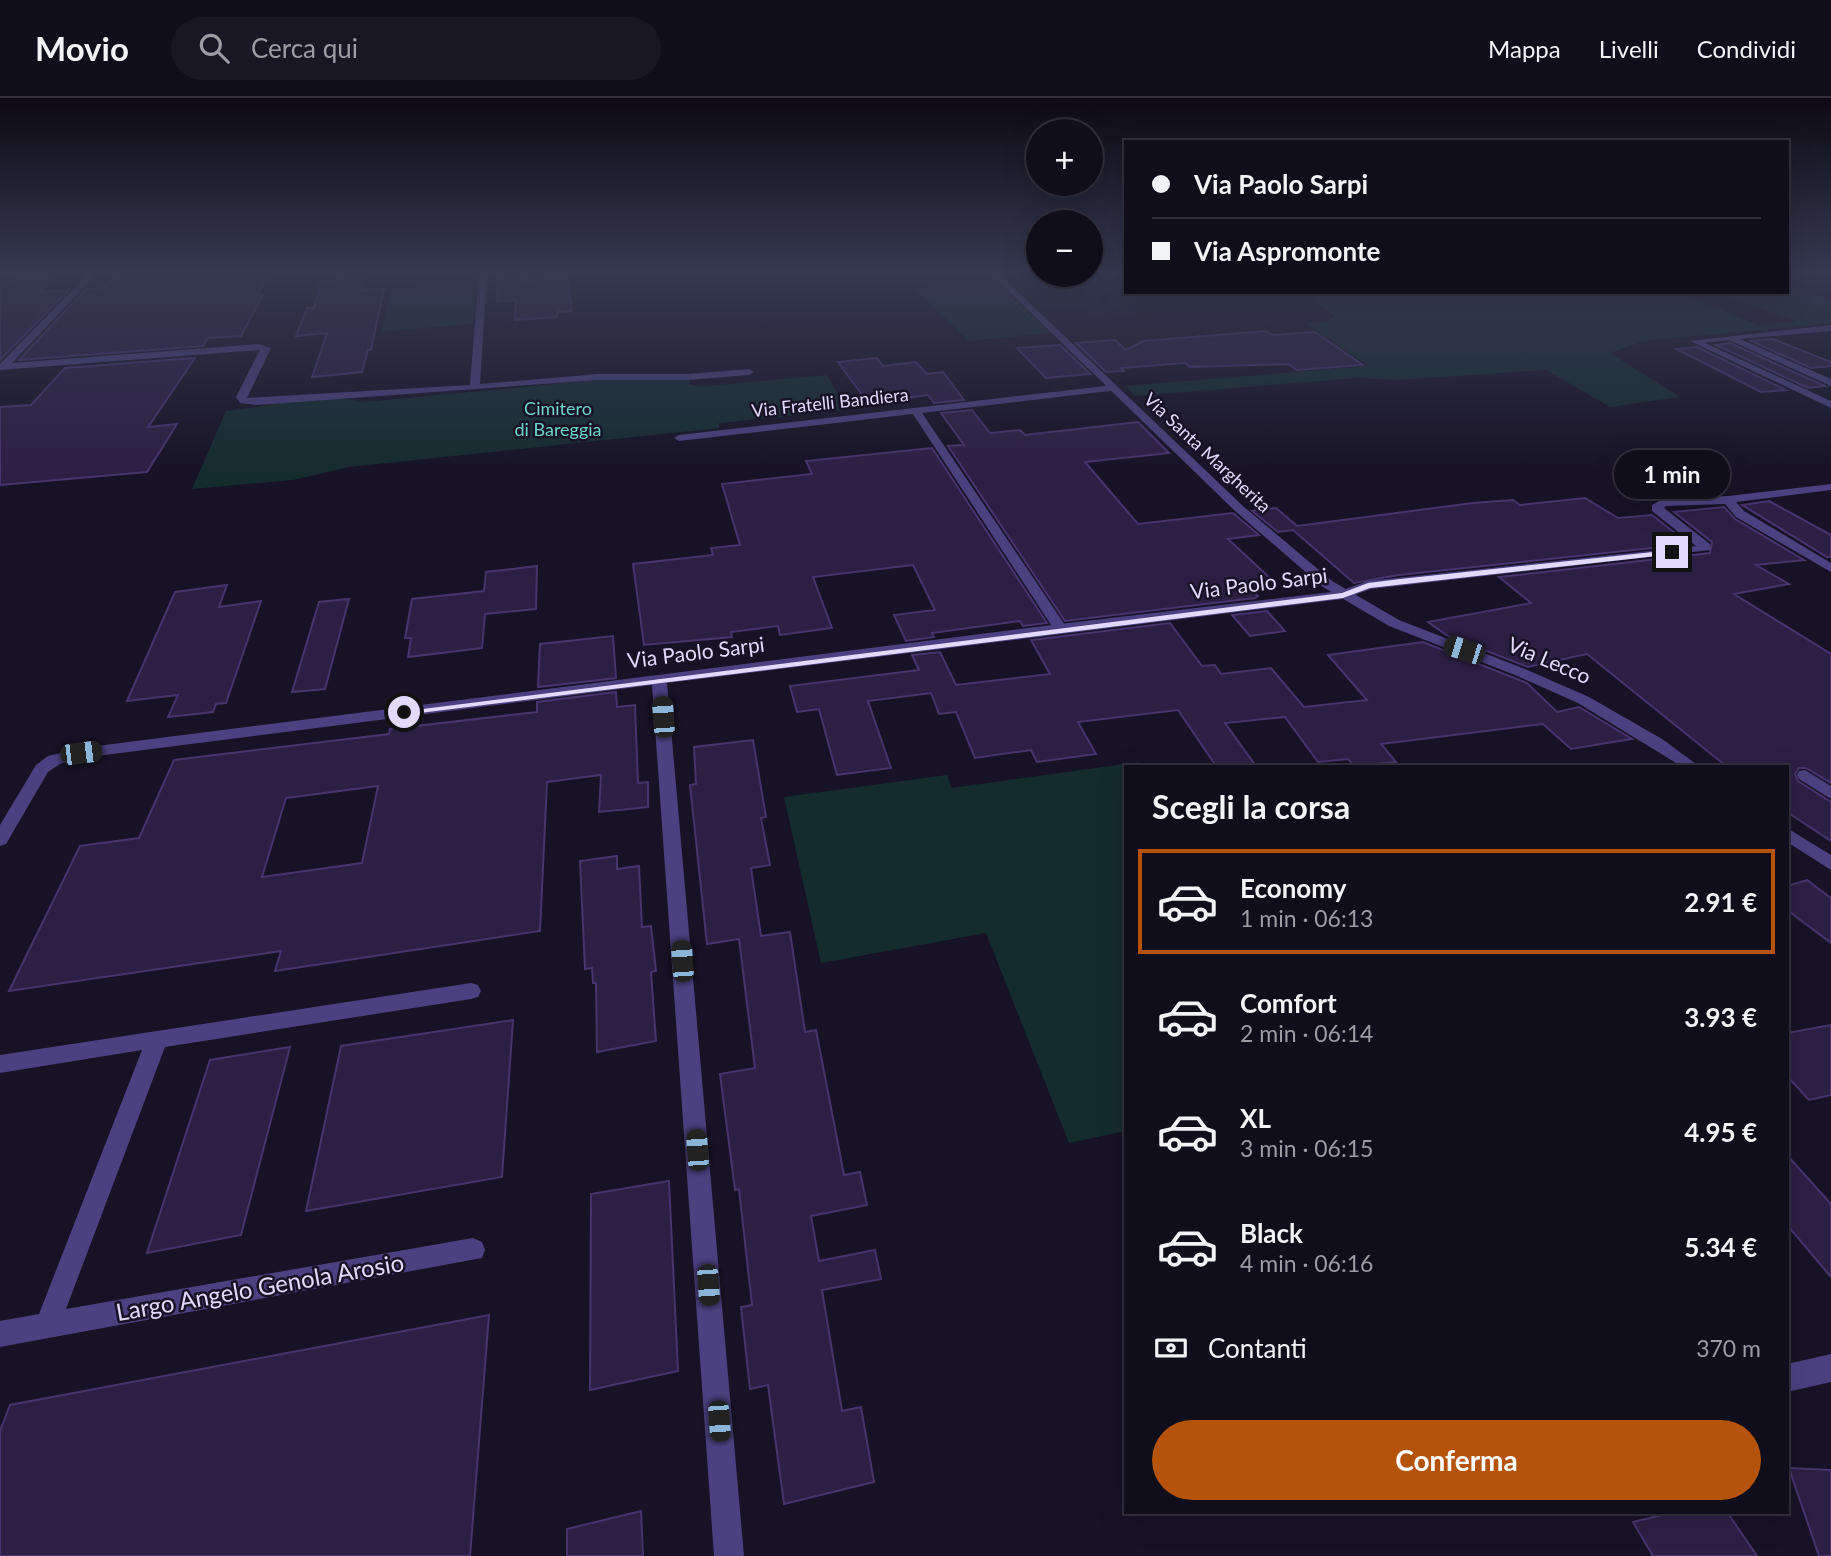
<!DOCTYPE html>
<html lang="it">
<head>
<meta charset="utf-8">
<style>
  :root { --surface:#110e1c; --page:#1a1725; --text:#f1f3f6; --muted:#9c9ca3; --line:#302e3b; --accent:#b45309 }
  body { margin:0; font-family:Lato,sans-serif; background:var(--page); color:var(--text); height:100vh; display:flex; flex-direction:column; font-size:26px; white-space:nowrap }
  * { box-sizing:border-box; margin:0 }
  p { font-size:23px; color:var(--muted) }
  .icon { flex:none; width:38px; height:38px; fill:none; stroke:currentColor; stroke-width:2; stroke-linecap:round; stroke-linejoin:round }
  .map { position:relative; flex:1; overflow:hidden }
  .side { position:absolute; left:1124px; top:667px; width:665px; height:749px; display:flex; flex-direction:column; background:var(--surface); border-radius:0px; box-shadow:0 7px 28px #0002,0 0 0 2px var(--line) }
  .side>* { flex:none }
  .guide { position:absolute; left:1124px; top:42px; width:665px; height:154px; border-radius:0px; box-shadow:0 7px 28px #0002,0 0 0 2px var(--line); display:grid; align-content:center; height:154px; padding:0 28px; background:var(--surface) }
  .tools { position:absolute; left:1026px; top:21px; display:grid; gap:14px }
  .tools a { display:grid; place-items:center; width:77px; height:77px; border-radius:50%; background:var(--surface); box-shadow:0 7px 28px #0002,0 0 0 2px var(--line); font-size:35px }
  .end { position:absolute; width:32px; height:32px; margin:-16px; border:9px solid #e2d9fb; background:#111; box-shadow:0 0 0 4px #111 }
  .from { border-radius:50% }
  .bubble { position:absolute; height:49px; border-radius:24px; background:var(--surface); box-shadow:0 7px 28px #0002,0 0 0 2px var(--line); font-size:23px; font-weight:700; line-height:49px; text-align:center }
  .car { position:absolute; width:21px; height:42px; margin:-21px -10px; border-radius:9px; box-shadow:0 0 5px 2px #0007; background:linear-gradient(#222 24%,#8ab4d8 0 40%,#222 0 76%,#8ab4d8 0 86%,#222 0) }
  .guide b { display:flex; align-items:center; gap:24px; height:66px; font-size:26px }
  .guide b+b { border-top:2px solid var(--line) }
  .guide i { width:18px; height:18px; background:var(--text) }
  ul { padding:0; list-style:none }
  li { display:flex; align-items:center; gap:21px; height:105px; margin:0 14px 10px; padding:0 14px; border:4px solid transparent; border-radius:0px }
  li div { flex:1 }
  li b { display:block; font-size:26px }
  li em { font-style:normal; font-weight:700 }
  li.selected { border-color:var(--accent) }
  li>.icon { width:63px; height:63px; stroke-width:1.5 }
  h2 { padding:0 28px; font-size:32px; line-height:84px }
  .pay { display:flex; align-items:center; gap:18px; height:77px; padding:0 28px; font-size:26px }
  .pay p { margin-inline-start:auto }
  .button { display:flex; gap:14px; margin-top:auto; padding:14px 28px }
  .button a { flex:1; height:80px; border-radius:42px; background:var(--accent); color:#fff; font-size:28px; font-weight:700; line-height:80px; text-align:center }
  header { display:flex; align-items:center; gap:42px; box-sizing:border-box; height:98px; padding:0 35px; background:var(--surface); border-bottom:2px solid var(--line) }
  header strong { font-size:33px }
  nav { display:flex; gap:38px; margin-inline-start:auto; font-size:24px }
  .search { width:490px; height:63px; background:var(--page); display:flex; align-items:center; gap:18px; box-sizing:border-box; padding:0 24px; border-radius:38px; color:var(--muted); font-size:26px }
  .map>svg:first-child { display:block }
  .green { fill:#152c2f }
  .building { fill:#2c1f44; stroke:#47346e; stroke-width:2; fill-rule:evenodd }
  .lines { fill:none; stroke-linecap:round; stroke-linejoin:round }
  .pedestrian { fill:#4b4180; fill-rule:evenodd }
  .minor { fill:#4b4180; fill-rule:evenodd }
  .tertiary { fill:#4b4180; fill-rule:evenodd }
  .route { fill:#e2d9fb }
  .labels { text-anchor:middle; stroke-width:5; stroke-linejoin:round; paint-order:stroke }
  .far-street-label { font-size:18px; fill:#e2d9fb; stroke:#171225 }
  .far-park-label { font-size:18px; fill:#6cd5c8; stroke:#171225 }
  .street-label { font-size:21px; fill:#e2d9fb; stroke:#171225 }
  .near-street-label { font-size:24px; fill:#e2d9fb; stroke:#171225 }
</style>
</head>
<body>
<header>
<strong>Movio</strong>
<div class="search"><svg class="icon" aria-label="search" viewBox="0 0 24 24"><circle cx="10" cy="10" r="6"/><path d="M15 15l6 6"/></svg>Cerca qui</div>
<nav><a>Mappa</a><a>Livelli</a><a>Condividi</a></nav>
</header>
<div class="map">
<svg width="1831" height="1458" viewBox="0 0 1831 1458">
  <rect width="100%" height="100%" fill="#171225"/>
  <path class="green" d="M994 183 1050 235 969 243 915 191Z
    M476 185 473 226 381 234 392 191Z
    M1787 187 1831 202V225L1644 243 1610 255 1680 299 1610 309 1546 272 1399 282 1357 280 1135 298 1125 288 1369 268 1307 226 1327 224 1335 218 1307 199 1383 194H1678L1758 227 1797 223 1714 194H1787Z
    M827 277 847 312 719 325V330L349 369 293 382 192 391 226 313C270 309 320 294 364 304L609 281 689 282 690 287 707 288Z
    M1139 664 1142 668H1125V1033L1069 1045 986 835 821 865 784 699 947 677 952 690Z"/>
  <path class="building" d="M118 173H269L257 198 263 197 241 238 208 240 203 248 19 262 86 191 105 190Z
    M498 173H525L526 183 567 179 572 213 557 214V219L515 222 516 202 497 203Z
    M364 175 361 192 384 191 371 252H368L362 274 312 279 327 235 296 238 307 210H314L321 184 335 183 337 177Z
    M53 179 39 194 69 192 0 262V183Z
    M1266 233 1273 237 1315 234 1363 267 1297 272 1288 266 1190 269 1185 265 1121 270 1124 273 1106 274 1076 245 1115 242 1126 252 1143 243Z
    M1773 241 1831 264V268L1811 270 1751 243Z
    M1730 245 1825 288 1808 290 1716 247Z
    M1060 247 1090 276 1046 280 1017 250Z
    M1697 249 1786 292 1761 294 1676 251Z
    M195 260 148 329 177 326 147 374 0 387V309L31 307 65 270Z
    M877 260 883 268 916 264 927 276 943 274 964 302 934 305 928 297 868 305 838 264Z
    M972 312 990 335 1020 332 1025 337 1138 324 1169 355 1085 364 1138 426 1233 415 1259 437 1228 441 1271 481 1245 485 1258 498 1255 500 1065 523 948 348 964 347 941 315Z
    M932 350 1047 525 1023 528 1020 523 932 535 934 539 906 543 894 517 935 512 913 467 813 479 832 530 780 537 778 528 731 534 732 539 644 547 633 466 713 457 711 450 740 447 722 386 812 376 806 363Z
    M1585 400 1618 420 1652 417 1689 446 1399 477 1354 485 1293 432 1278 434 1252 413 1276 410 1297 428 1473 405 1513 402 1520 407Z
    M1769 403 1831 437V459H1827L1742 407Z
    M1724 409 1735 421 1804 462 1756 467 1789 486 1734 496 1831 556V685L1806 670H1799L1795 676 1798 683 1831 704V743L1787 714V668H1726L1587 556 1528 569 1448 538 1428 524 1531 505 1499 479 1710 455 1712 444 1674 414Z
    M537 468 536 511 485 516 482 550 408 559 411 540H405L412 501 484 493 486 474Z
    M227 487 219 509 261 503 226 605 216 606 213 614 168 619 178 597 127 603 175 494Z
    M349 501 325 591 292 594 319 504Z
    M1267 513 1285 533 1250 538 1232 517Z
    M1170 525 1202 568 1215 567 1221 576 1271 570 1304 609 1367 602 1328 557 1423 544 1527 585 1557 614 1579 609 1632 641 1571 651 1543 626 1381 646 1396 664 1354 668 1348 661 1318 664 1285 619 1225 625 1256 668H1216L1178 612 1078 624 1096 656 1037 664 1031 652 975 660 956 614 939 616 931 595 868 603 891 670 837 677 819 611 797 614 790 588 919 572 912 557 940 554 956 587 1050 576 1031 542Z
    M613 538 616 580 538 589 540 546Z
    M616 594 617 609 635 607 638 685 648 684V709L599 714 601 677 547 684 540 833 275 873 281 853 9 893 80 748 139 740 174 662 389 636 390 631 537 614V604ZM378 688 362 765 262 779 286 700Z
    M753 642 766 719 761 720 770 767 751 770 761 838 790 834 805 934 816 932 844 1077 860 1074 867 1107 811 1118 819 1163 875 1152 881 1181 822 1192 842 1313 861 1309 874 1384 784 1406 768 1287 750 1291 741 1209 752 1207 739 1091 735 1092 720 976 755 970 739 841 707 846 690 687 696 686 694 649Z
    M617 758V771L639 768 642 829 651 828 656 873 651 874 656 943 597 954 596 885H593L592 870 585 871 580 763Z
    M1807 782 1831 800V845L1787 812V788Z
    M513 922 502 1079 306 1113 341 948Z
    M1831 927V997L1809 1002 1787 978V935Z
    M290 949 241 1137 147 1155 210 962Z
    M1787 1057 1831 1106V1179L1787 1127Z
    M669 1083 678 1273 590 1292 591 1096Z
    M489 1217 470 1458H0V1333L10 1307Z
    M1789 1370 1831 1372V1458H1819Z
    M641 1413 643 1458H567V1431Z
    M1675 1414H1727L1757 1458H1653L1633 1424Z"/>
  <g class="lines">
    <path class="pedestrian" d="M989 426H997L1067 530 1065 533H1055L987 429Z"/>
    <path class="minor" d="M90 174H98L12 265 258 246 271 250 247 300 470 287 479 174H487L480 286 598 276H688L749 271 754 274 749 277 688 282H598L257 307 240 305 236 299 260 252 0 272V266Z
      M1831 227V233L1740 241 1831 281V288L1729 242 1705 245 1831 303V310L1690 243Z
      M1114 287 1117 288V292L922 315 999 429 993 433 987 429 913 316 679 343 674 340 679 337Z
      M1831 386V392L1736 404 1744 413 1831 465V474L1736 419 1725 406 1666 408 1664 410 1710 446V452L1371 491 1343 501 667 585 744 1458H714L652 587 81 660 60 666 48 674 6 746 0 748V727L36 667 48 658 81 650 1060 526 1340 493 1368 483 1696 448 1652 413V407L1663 401 1728 398Z
      M1805 672 1831 688V701L1799 681 1797 677 1799 673Z
      M471 885 478 887 481 893 478 899 471 901 165 949 66 1211 473 1140 482 1144 485 1152 482 1160 0 1249V1223L39 1216 142 952 0 975V957Z
      M1831 1256V1284L1787 1294V1266Z"/>
    <path class="tertiary" d="M45 174 41 176 0 179V175Z
      M989 174H997L1243 408 1332 483 1399 522 1525 571 1589 599 1662 641 1699 668H1681L1578 605 1515 577 1389 528 1323 489 1235 413Z
      M1787 730 1831 757V772L1787 744Z"/>
  </g>
  <linearGradient id="sky" x2="0" y2="1"><stop stop-color="#0d0a14"/><stop offset="0.46" stop-color="#363951"/><stop offset="1" stop-color="#363951" stop-opacity="0"/></linearGradient>
  <rect width="1831" height="378" fill="url(#sky)"/>
  <path class="route" d="M1672 452 1675 456 1370 490 1343 500 404 617 399 614 1342 495 1368 485 1400 481Z"/>
  <g class="labels">
    <g class="far-street-label">
      <text transform="translate(830 305) rotate(-6)" y="6">Via Fratelli Bandiera</text>
      <text transform="translate(1207 355) rotate(43)" y="6">Via Santa Margherita</text>
    </g>
    <g class="far-park-label">
      <text x="558" y="317">Cimitero<tspan x="558" dy="21">di Bareggia</tspan></text>
    </g>
    <g class="street-label">
      <text transform="translate(1259 486) rotate(-7)" y="7">Via Paolo Sarpi</text>
      <text transform="translate(696 555) rotate(-7)" y="7">Via Paolo Sarpi</text>
      <text transform="translate(1549 563) rotate(23)" y="7">Via Lecco</text>
    </g>
    <g class="near-street-label">
      <text transform="translate(260 1190) rotate(-10)" y="8">Largo Angelo Genola Arosio</text>
    </g>
  </g>
</svg>
<div class="tools">
<a>+</a>
<a>−</a>
</div>
<i class="end from" style="left:404px;top:614px"></i>
<i class="end" style="left:1672px;top:454px"></i>
<div class="bubble" style="left:1614px;top:352px;width:116px">1 min</div>
<i class="car" style="left:1464px;top:552px;rotate:288deg"></i>
<i class="car" style="left:663px;top:619px;rotate:356deg"></i>
<i class="car" style="left:81px;top:655px;rotate:83deg"></i>
<i class="car" style="left:682px;top:863px;rotate:356deg"></i>
<i class="car" style="left:697px;top:1052px;rotate:356deg"></i>
<i class="car" style="left:708px;top:1187px;rotate:176deg"></i>
<i class="car" style="left:719px;top:1323px;rotate:176deg"></i>
<div class="guide">
<b><i class="from"></i>Via Paolo Sarpi</b>
<b><i></i>Via Aspromonte</b>
</div>
<section class="side">
<h2>Scegli la corsa</h2>
<ul>
<li class="selected"><svg class="icon" aria-label="car" viewBox="0 0 24 24"><path d="M5 17H2v-5l4-1 3-4h7l3 4 3 1v5h-3M9 17h6M6 11h13"/><circle cx="7" cy="17" r="2"/><circle cx="17" cy="17" r="2"/></svg><div><b>Economy</b><p>1 min · 06:13</p></div><em>2.91 €</em></li>
<li><svg class="icon" aria-label="car" viewBox="0 0 24 24"><path d="M5 17H2v-5l4-1 3-4h7l3 4 3 1v5h-3M9 17h6M6 11h13"/><circle cx="7" cy="17" r="2"/><circle cx="17" cy="17" r="2"/></svg><div><b>Comfort</b><p>2 min · 06:14</p></div><em>3.93 €</em></li>
<li><svg class="icon" aria-label="car" viewBox="0 0 24 24"><path d="M5 17H2v-5l4-1 3-4h7l3 4 3 1v5h-3M9 17h6M6 11h13"/><circle cx="7" cy="17" r="2"/><circle cx="17" cy="17" r="2"/></svg><div><b>XL</b><p>3 min · 06:15</p></div><em>4.95 €</em></li>
<li><svg class="icon" aria-label="car" viewBox="0 0 24 24"><path d="M5 17H2v-5l4-1 3-4h7l3 4 3 1v5h-3M9 17h6M6 11h13"/><circle cx="7" cy="17" r="2"/><circle cx="17" cy="17" r="2"/></svg><div><b>Black</b><p>4 min · 06:16</p></div><em>5.34 €</em></li>
</ul>
<div class="pay"><svg class="icon" aria-label="cash" viewBox="0 0 24 24"><path d="M3 7h18v10H3z"/><circle cx="12" cy="12" r="2"/></svg>Contanti<p>370 m</p></div>
<div class="button"><a>Conferma</a></div>
</section>
</div>
</body>
</html>
